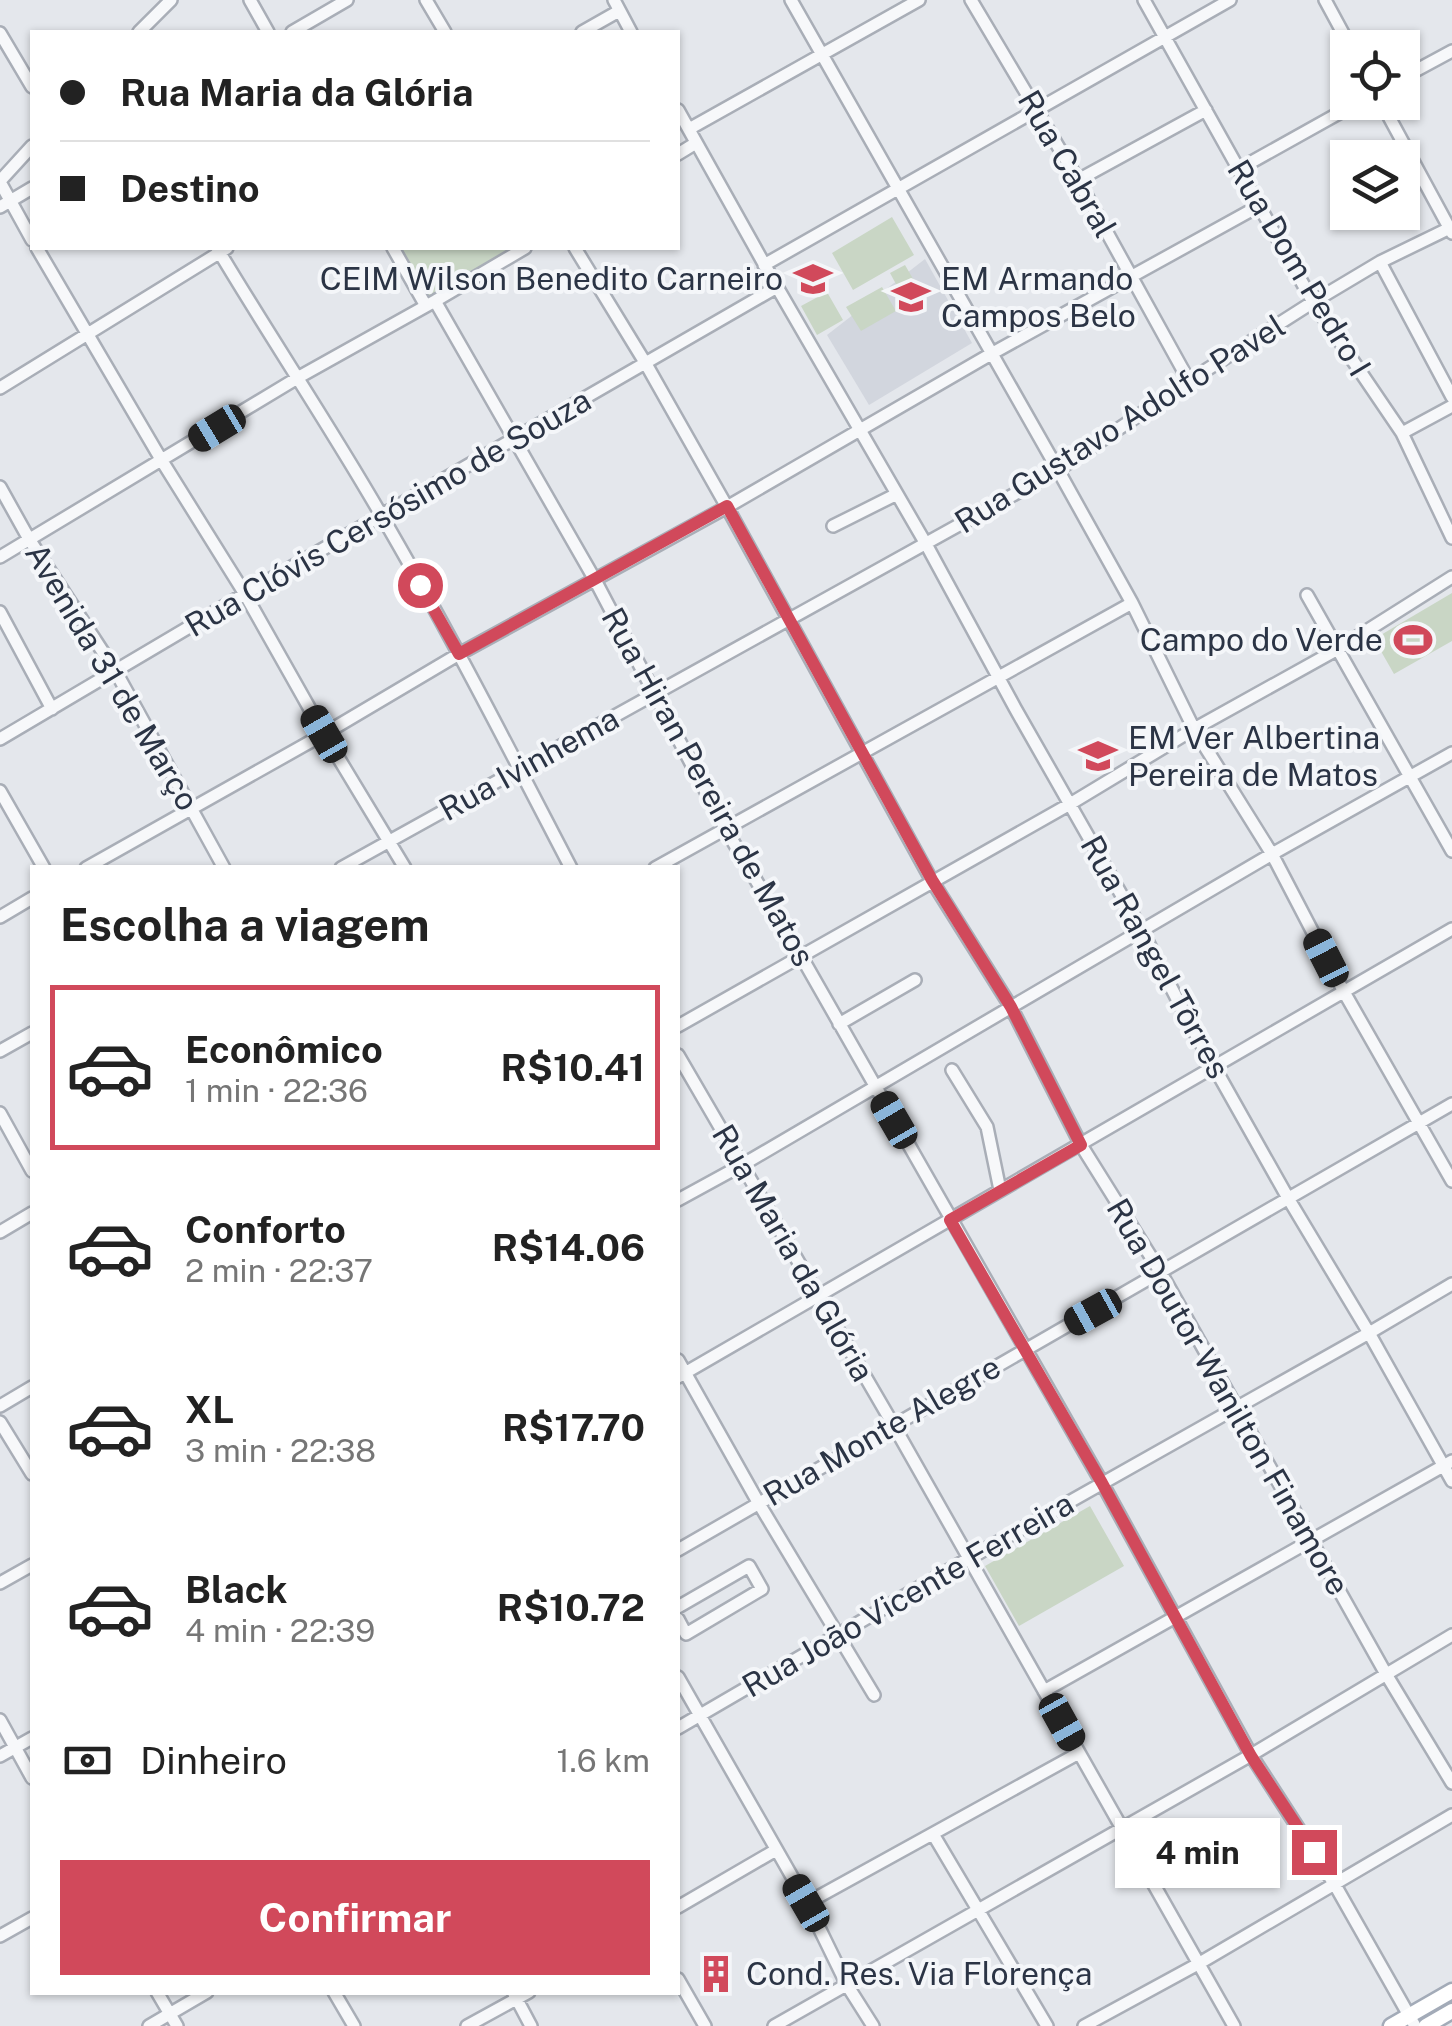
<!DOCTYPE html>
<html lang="pt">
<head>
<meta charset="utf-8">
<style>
  :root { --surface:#fff; --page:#f2f2f2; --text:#222; --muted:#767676; --line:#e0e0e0; --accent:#d1495b }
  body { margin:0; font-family:"Public Sans",sans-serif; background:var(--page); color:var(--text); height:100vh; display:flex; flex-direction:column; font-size:38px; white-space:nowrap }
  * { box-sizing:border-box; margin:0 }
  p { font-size:32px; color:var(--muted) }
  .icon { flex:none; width:55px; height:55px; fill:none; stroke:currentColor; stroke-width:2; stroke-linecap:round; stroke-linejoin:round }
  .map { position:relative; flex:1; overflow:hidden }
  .side { position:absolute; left:30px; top:865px; width:650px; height:1130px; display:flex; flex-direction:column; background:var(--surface); border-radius:0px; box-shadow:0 2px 8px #0004 }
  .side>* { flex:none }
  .guide { position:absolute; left:30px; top:30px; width:650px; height:220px; border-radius:0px; box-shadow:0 2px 8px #0004; display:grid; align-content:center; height:220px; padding:0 30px; background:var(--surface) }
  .fabs { position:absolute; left:1330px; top:30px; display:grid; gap:20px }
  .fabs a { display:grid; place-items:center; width:90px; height:90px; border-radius:0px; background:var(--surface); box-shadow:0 2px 8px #0004; font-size:50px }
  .end { position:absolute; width:45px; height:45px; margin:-22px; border:12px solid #d1495b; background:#fff; box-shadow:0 0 0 5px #fff }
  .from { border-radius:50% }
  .bubble { position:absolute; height:70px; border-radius:0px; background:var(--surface); box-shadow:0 2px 8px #0004; font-size:32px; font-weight:700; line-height:70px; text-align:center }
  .car { position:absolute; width:30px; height:60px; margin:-30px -15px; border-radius:12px; box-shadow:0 0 8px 2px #0007; background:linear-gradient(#222 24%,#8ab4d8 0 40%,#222 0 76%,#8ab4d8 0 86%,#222 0) }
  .guide b { display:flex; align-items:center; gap:35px; height:95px; font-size:38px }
  .guide b+b { border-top:2px solid var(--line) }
  .guide i { width:25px; height:25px; background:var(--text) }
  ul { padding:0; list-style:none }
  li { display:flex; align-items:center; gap:30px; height:165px; margin:0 20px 15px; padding:0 10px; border:5px solid transparent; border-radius:0px }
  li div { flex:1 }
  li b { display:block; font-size:38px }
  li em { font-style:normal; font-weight:700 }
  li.current { border-color:var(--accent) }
  li>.icon { width:90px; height:90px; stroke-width:1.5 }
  h2 { padding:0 30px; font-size:45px; line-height:120px }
  .pay { display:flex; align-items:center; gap:25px; height:110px; padding:0 30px; font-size:38px }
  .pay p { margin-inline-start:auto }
  .primary-button { display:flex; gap:20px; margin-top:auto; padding:20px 30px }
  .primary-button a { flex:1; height:115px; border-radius:0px; background:var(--accent); color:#fff; font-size:40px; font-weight:700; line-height:115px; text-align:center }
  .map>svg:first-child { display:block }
  .built { fill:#d2d6de }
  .green { fill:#c9d6c5 }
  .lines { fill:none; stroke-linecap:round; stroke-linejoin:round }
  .minor-casing { stroke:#a9aeb7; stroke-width:16 }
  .major-casing { stroke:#a3abb8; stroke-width:19 }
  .minor { stroke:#f7f8fa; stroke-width:11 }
  .major { stroke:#fff; stroke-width:14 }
  .route { stroke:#d1495b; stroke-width:12 }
  .labels { text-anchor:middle; stroke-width:8; stroke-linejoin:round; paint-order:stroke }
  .street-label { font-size:32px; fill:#2b3445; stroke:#f4f6f9 }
  .poi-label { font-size:32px; fill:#2b3445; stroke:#f4f6f9; text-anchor:start }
</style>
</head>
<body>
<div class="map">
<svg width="1452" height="2026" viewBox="0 0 1452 2026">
  <rect width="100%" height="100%" fill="#e4e7ec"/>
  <path class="built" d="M925 259 972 343 869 405 827 335Z"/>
  <path class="green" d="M892 217 914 255 853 290 832 253Z
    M397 248H517L430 298 424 294Z
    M905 265 919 289 903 297 890 273Z
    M882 287 896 311 861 331 846 307Z
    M827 292 843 320 817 335 801 306Z
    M1452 593V641L1394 674 1374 639Z
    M1090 1506 1124 1566 1019 1626 985 1566Z"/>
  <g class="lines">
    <g class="minor-casing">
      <path id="minor" d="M250 0 268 32
        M426 0 445 32
        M614 0 631 32
        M791 0 1058 470 1132 603 1194 729 1272 854 1344 992 1452 1181
        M971 0 1078 180 1189 381
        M1144 0 1313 302 1402 433 1452 538
        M1325 0 1351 48
        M139 32 171 0
        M292 32 347 0
        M582 32 619 11
        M0 33 32 87
        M1402 78 1452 51
        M1381 102 1452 233
        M678 110 777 287 926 544 1015 708 1142 931 1190 1024 1288 1198 1369 1333 1452 1481
        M689 129 919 0
        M678 154 696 143
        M1239 169 1359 102
        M1078 180 1206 110
        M0 181 32 146
        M0 182 32 240
        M0 207 32 188
        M37 248 162 461 245 594 324 734 405 868
        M217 248C270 337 328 423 380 513 448 629 509 749 571 868
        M393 248 426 306
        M575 248 646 364 727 507 932 881 1011 1007 1081 1145 1161 1273 1386 1674 1452 1783
        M1380 262 1452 397
        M764 265 1230 0
        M435 301 595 580 725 828 801 956 1102 1483 1251 1755 1335 1885 1415 2026
        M0 388 227 248
        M1402 433 1452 406
        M0 487 29 539 116 672 224 868
        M833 526 897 494
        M0 557 299 377 435 301 525 248
        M1307 595 1452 851
        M0 612 52 709
        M0 739 245 594 777 287
        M0 791 44 868
        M86 868 324 734 459 654 727 507 991 354 1259 206
        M341 868 1058 470 1189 381 1313 302 1380 262 1452 227
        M655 868 1132 603
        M0 917 32 898
        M839 1024 915 980
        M678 1026 1070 804 1194 729 1338 649 1452 577
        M0 1051 32 1033
        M678 1055 894 1426 1234 2026
        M952 1070 987 1127 1000 1190
        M0 1113 32 1171
        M678 1200 742 1165 1272 854 1452 753
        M0 1232 32 1213
        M678 1360 758 1502 874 1695
        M678 1377 1452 929
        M0 1406 32 1387
        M0 1422 32 1474
        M678 1550 1452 1104
        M0 1583 32 1565
        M678 1607 749 1566 762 1589 686 1634 678 1619
        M678 1677 807 1903 847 1985 873 2026
        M1044 1691 1452 1461
        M0 1720 32 1778
        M678 1728 968 1559 1369 1333 1452 1284
        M0 1756 32 1738
        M933 1834 1047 2026
        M807 1903 1079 1753
        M678 1907 776 1850
        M0 1936 32 1918
        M678 1979 705 2026
        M157 1992 177 2026
        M334 1992 354 2026
        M514 1994 531 2026
        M149 2026 207 1992
        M467 2026 529 1992
        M774 2026 1251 1755 1452 1635
        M1084 2026 1198 1964 1452 1815"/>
    </g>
    <g class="major-casing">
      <path id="major" d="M1391 2026 1452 1991
        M1426 2026 1452 2011"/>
    </g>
    <use href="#minor" class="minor"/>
    <use href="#major" class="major"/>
  </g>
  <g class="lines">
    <path class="route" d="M420 585 459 654 727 506 932 880 1011 1007 1081 1145 950 1220 1102 1483 1251 1756 1314 1852"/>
  </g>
  <defs>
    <g id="school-bare" transform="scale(3)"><path d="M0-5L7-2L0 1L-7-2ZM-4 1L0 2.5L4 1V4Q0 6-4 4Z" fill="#d1495b" stroke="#f4f6f9" stroke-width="2.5" paint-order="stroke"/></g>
    <g id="stadium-bare" transform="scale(3)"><path d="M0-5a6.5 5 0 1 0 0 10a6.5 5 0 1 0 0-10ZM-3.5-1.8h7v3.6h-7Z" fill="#d1495b" stroke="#f4f6f9" stroke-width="2.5" paint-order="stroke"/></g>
    <g id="building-bare" transform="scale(3)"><path d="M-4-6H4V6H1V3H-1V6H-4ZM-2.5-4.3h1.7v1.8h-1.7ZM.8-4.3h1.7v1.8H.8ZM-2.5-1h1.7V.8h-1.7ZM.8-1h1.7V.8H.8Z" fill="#d1495b" stroke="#f4f6f9" stroke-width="2.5" paint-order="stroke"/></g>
  </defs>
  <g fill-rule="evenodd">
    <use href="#school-bare" x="813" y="279"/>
    <use href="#school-bare" x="911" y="297"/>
    <use href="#stadium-bare" x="1413" y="640"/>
    <use href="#school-bare" x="1098" y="756"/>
    <use href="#building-bare" x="716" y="1974"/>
  </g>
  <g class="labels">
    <g class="street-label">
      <text transform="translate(1067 164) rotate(60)" y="11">Rua Cabral</text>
      <text transform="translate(1299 268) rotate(59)" y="11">Rua Dom Pedro I</text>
      <text transform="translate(1120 424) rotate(-32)" y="11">Rua Gustavo Adolfo Pavel</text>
      <text transform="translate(388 513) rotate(-30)" y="11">Rua Clóvis Cersósimo de Souza</text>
      <text transform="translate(112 677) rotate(59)" y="11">Avenida 31 de Março</text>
      <text transform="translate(529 764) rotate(-29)" y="11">Rua Ivinhema</text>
      <text transform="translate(708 787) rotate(61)" y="11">Rua Hiran Pereira de Matos</text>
      <text transform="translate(1155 957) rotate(61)" y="11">Rua Rangel Tôrres</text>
      <text transform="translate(793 1253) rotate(60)" y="11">Rua Maria da Glória</text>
      <text transform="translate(1228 1397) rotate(60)" y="11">Rua Doutor Wanilton Finamore</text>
      <text transform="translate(882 1431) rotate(-30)" y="11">Rua Monte Alegre</text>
      <text transform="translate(908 1595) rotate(-30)" y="11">Rua João Vicente Ferreira</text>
    </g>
    <g class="poi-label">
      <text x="783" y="290" text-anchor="end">CEIM Wilson Benedito Carneiro</text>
      <text x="941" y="290">EM Armando<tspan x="941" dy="37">Campos Belo</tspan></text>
      <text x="1383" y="651" text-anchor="end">Campo do Verde</text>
      <text x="1128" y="749">EM Ver Albertina<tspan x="1128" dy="37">Pereira de Matos</tspan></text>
      <text x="746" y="1985">Cond. Res. Via Florença</text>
    </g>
  </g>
</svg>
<div class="fabs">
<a><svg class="icon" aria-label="locate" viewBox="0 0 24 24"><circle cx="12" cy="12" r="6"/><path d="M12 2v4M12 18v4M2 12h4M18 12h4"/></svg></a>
<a><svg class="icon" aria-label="layers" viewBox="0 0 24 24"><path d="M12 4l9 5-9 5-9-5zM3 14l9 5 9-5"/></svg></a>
</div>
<i class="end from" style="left:420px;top:585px"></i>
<i class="end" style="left:1314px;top:1852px"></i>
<div class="bubble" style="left:1115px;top:1818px;width:165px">4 min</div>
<i class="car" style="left:217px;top:428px;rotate:239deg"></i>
<i class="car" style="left:324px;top:734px;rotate:330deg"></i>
<i class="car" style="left:1326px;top:958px;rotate:333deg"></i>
<i class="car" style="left:894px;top:1120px;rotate:330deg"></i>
<i class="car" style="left:1093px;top:1312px;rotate:241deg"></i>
<i class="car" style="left:1062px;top:1722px;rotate:151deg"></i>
<i class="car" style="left:806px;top:1903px;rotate:330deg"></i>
<div class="guide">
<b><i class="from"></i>Rua Maria da Glória</b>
<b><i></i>Destino</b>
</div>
<section class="side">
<h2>Escolha a viagem</h2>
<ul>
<li class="current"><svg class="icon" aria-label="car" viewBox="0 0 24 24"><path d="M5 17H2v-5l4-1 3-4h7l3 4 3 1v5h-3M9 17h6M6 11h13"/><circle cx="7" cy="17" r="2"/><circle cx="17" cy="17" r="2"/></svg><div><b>Econômico</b><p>1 min · 22:36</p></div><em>R$10.41</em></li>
<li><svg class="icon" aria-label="car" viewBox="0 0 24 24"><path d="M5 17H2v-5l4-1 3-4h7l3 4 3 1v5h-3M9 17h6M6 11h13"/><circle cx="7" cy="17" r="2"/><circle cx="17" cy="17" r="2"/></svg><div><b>Conforto</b><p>2 min · 22:37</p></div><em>R$14.06</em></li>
<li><svg class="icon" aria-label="car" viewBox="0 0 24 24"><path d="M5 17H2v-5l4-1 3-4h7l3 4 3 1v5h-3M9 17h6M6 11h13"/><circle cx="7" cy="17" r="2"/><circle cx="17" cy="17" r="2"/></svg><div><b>XL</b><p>3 min · 22:38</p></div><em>R$17.70</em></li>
<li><svg class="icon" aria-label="car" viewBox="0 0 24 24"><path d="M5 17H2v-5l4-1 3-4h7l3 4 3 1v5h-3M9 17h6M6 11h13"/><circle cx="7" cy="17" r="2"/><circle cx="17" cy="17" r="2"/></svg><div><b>Black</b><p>4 min · 22:39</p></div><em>R$10.72</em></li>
</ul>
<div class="pay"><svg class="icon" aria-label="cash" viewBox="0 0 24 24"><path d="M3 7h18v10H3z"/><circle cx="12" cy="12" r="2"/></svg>Dinheiro<p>1.6 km</p></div>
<div class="primary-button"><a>Confirmar</a></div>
</section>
</div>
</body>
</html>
